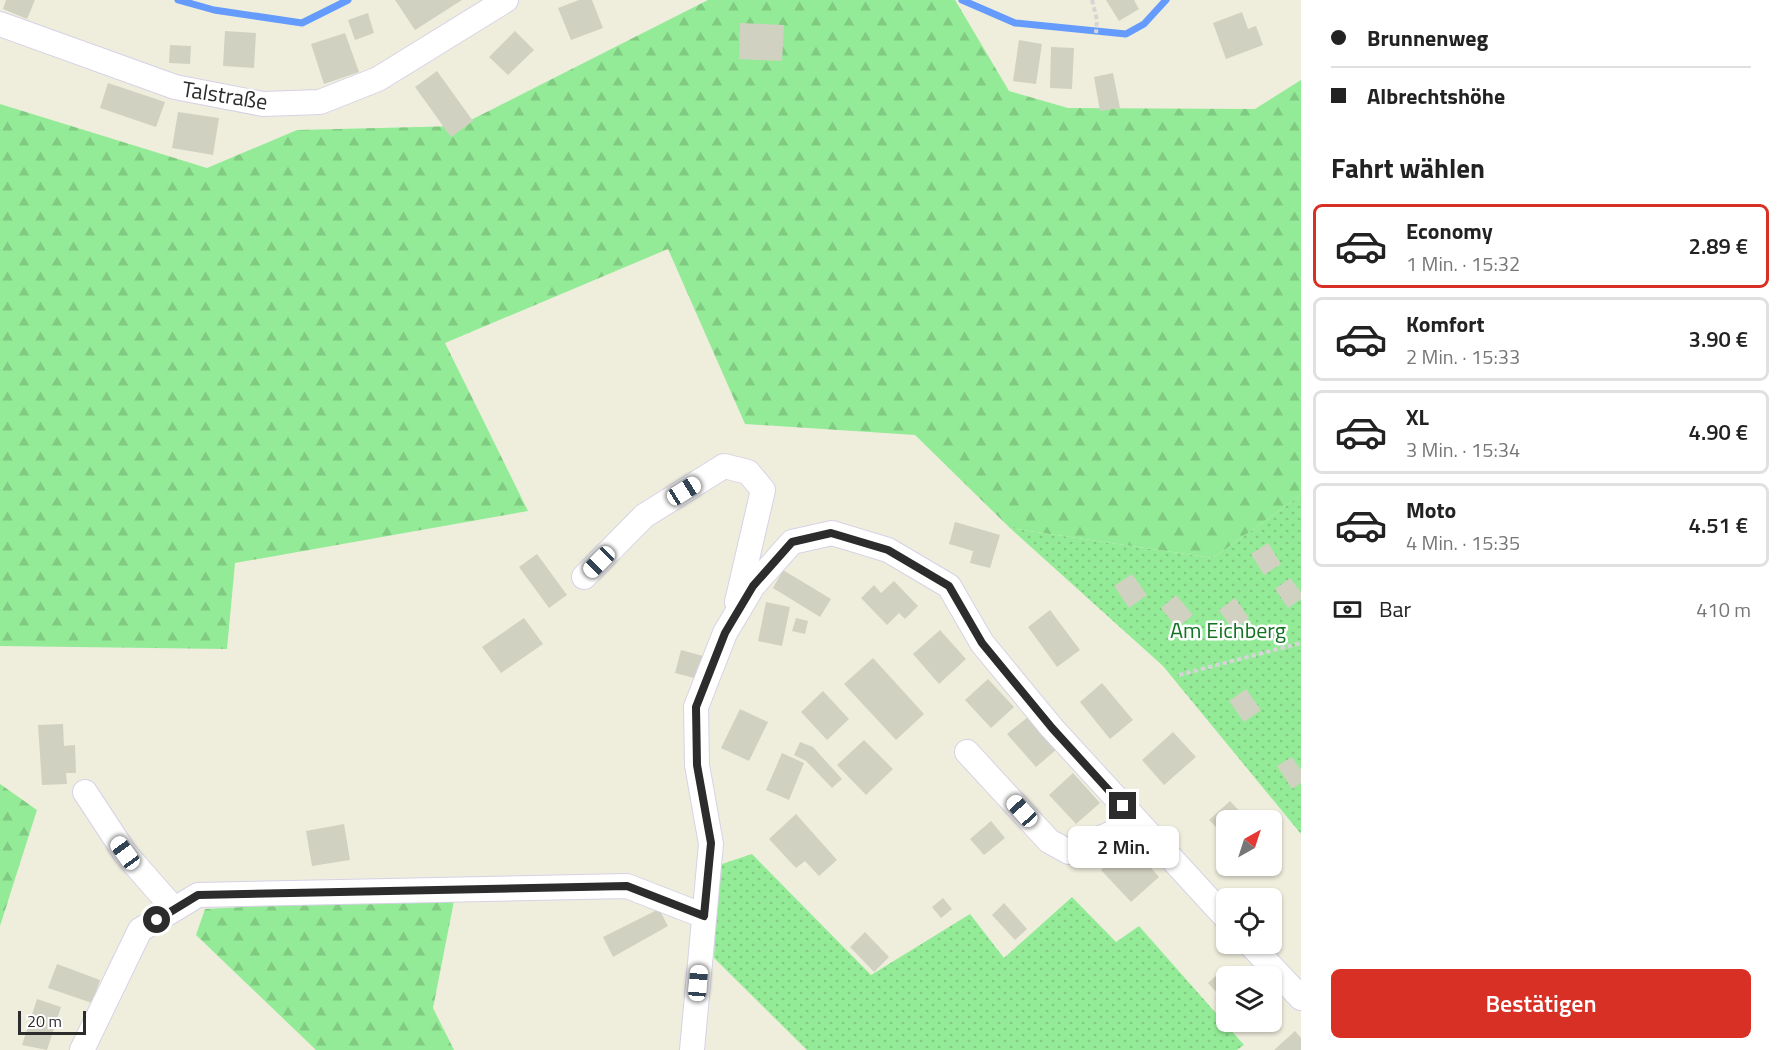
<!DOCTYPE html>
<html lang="de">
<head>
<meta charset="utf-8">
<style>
  :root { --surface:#fff; --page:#f2f2f2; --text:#222; --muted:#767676; --line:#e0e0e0; --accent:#d93025 }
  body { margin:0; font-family:"Titillium Web",sans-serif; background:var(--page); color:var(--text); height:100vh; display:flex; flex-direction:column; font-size:22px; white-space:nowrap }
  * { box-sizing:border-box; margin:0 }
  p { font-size:20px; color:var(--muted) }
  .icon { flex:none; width:33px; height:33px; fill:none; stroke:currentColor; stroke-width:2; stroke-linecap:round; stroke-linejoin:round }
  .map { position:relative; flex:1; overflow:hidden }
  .side { display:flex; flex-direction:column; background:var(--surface); width:480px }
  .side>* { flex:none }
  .guide { display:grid; align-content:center; height:132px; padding:0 30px; background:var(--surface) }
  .needle { width:39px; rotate:39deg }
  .controls { position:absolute; left:1216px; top:810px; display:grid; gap:12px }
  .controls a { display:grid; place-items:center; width:66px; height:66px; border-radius:9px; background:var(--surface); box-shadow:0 2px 4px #0004; font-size:30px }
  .scale { position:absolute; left:18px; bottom:15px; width:68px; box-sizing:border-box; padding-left:6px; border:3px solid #2c2c2c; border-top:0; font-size:16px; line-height:21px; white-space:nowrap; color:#2c2c2c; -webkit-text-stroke:4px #fff; paint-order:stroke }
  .end { position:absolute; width:27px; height:27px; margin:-14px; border:8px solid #2c2c2c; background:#fff; box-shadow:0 0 0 3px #fff }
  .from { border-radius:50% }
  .bubble { position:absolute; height:42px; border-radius:9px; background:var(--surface); box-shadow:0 2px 4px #0004; font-size:20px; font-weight:600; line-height:42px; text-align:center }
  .car { position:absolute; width:18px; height:36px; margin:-18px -9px; border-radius:8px; box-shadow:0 0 4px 2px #0007; background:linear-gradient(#fff 24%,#345 0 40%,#fff 0 76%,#345 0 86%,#fff 0) }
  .guide b { display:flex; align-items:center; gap:21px; height:57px; font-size:22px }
  .guide b+b { border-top:2px solid var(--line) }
  .guide i { width:15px; height:15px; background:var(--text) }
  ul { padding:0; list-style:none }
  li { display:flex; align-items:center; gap:18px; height:84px; margin:0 12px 9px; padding:0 18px; border:3px solid var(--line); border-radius:9px }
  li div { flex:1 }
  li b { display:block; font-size:22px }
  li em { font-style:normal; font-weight:600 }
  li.on { border-color:var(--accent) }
  li>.icon { width:54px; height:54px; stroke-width:1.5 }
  h2 { padding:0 30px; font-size:27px; line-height:72px }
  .pay { display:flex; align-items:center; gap:15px; height:66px; padding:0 30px; font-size:22px }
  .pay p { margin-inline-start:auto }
  .button { display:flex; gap:12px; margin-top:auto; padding:12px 30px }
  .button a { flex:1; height:69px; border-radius:9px; background:var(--accent); color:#fff; font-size:24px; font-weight:600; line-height:69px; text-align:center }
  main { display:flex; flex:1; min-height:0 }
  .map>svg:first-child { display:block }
  .green { fill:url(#green-dots) }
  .forest { fill:url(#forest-firs) }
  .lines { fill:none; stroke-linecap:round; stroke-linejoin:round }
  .stream { stroke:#659bfc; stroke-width:7 }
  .building { fill:#d1d1c1 }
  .minor-casing { stroke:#d6d2e6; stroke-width:26 }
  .path { stroke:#d5d5d5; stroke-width:4; stroke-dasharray:4.5 3; stroke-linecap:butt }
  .minor { stroke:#fff; stroke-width:24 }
  .route { stroke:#2c2c2c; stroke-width:8 }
  .labels { text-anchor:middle; stroke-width:5; stroke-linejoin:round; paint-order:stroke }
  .street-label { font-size:22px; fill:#2c2c2c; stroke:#fff }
  .park-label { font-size:22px; fill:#127322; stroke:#fff }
</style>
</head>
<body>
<main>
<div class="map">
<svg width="1301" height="1050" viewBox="0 0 1301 1050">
  <defs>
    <pattern id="green-dots" width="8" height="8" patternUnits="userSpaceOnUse" patternTransform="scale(1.5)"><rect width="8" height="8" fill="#94eb97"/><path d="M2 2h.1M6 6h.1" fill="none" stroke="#80ca82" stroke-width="1.8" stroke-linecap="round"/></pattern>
    <pattern id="forest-firs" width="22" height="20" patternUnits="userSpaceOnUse" patternTransform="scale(1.5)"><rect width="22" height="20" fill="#94eb97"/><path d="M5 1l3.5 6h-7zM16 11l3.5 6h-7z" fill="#80ca82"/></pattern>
  </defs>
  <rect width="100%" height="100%" fill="#efeedd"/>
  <path class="green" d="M1301 495V834L1163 666 1010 528 1213 558Z
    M752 854 871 975 970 914 1004 958 1072 897 1116 942 1139 926 1244 1045 1237 1050H807L714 958 719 865Z"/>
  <path class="forest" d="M708 0H955L1009 91 1068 108 1255 109 1301 80V495L1213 558 1010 528 915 435 745 424 668 249 445 343 528 511 235 563 227 649 0 646V104L207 168 297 130 459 126Z
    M0 784 37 810 0 926Z
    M455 896 433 1008 454 1050H316L196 935 205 909Z"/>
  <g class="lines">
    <path class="stream" d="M178 0 214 10 302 23 348 0
      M962 0 1015 23 1126 34 1144 24 1166 0"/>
  </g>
  <path class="building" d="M6 0H35L27 19 3 9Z
    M395 0H462L415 30Z
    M579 0H592L603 28 571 40 558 8Z
    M1106 0H1134L1139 9 1119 21Z
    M1242 12 1248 29 1256 26 1263 45 1226 59 1213 23Z
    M368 13 374 33 355 40 348 20Z
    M740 23 784 25 782 61 739 59Z
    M225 31 256 33 254 68 223 66Z
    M515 31 534 50 508 75 489 57Z
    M345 33 359 72 324 84 311 44Z
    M1019 40 1042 44 1036 84 1013 81Z
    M170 45 191 46 190 64 169 63Z
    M1051 47 1074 48 1072 89 1050 88Z
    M437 71 473 121 451 137 415 87Z
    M1113 73 1120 108 1100 111 1094 77Z
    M108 83 165 102 156 127 100 108Z
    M178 112 219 118 213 155 172 148Z
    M955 522 1000 535 990 568 970 563 973 551 949 544Z
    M1268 543 1281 564 1264 575 1251 554Z
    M537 554 567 595 549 608 519 567Z
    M783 570 831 599 820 617 773 588Z
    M1132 574 1147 595 1129 608 1114 586Z
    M1290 578 1301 592V599L1288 608 1275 589Z
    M894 581 918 606 905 619 899 613 887 625 861 598 874 585 881 593Z
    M1176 595 1193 615 1177 628 1161 608Z
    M1235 598 1249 618 1233 630 1219 610Z
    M766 602 790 607 782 646 758 641Z
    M1050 610 1080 650 1057 667 1028 627Z
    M524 618 543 644 501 673 482 647Z
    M796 618 808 621 805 634 792 631Z
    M940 630 966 659 939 684 913 654Z
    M681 650 703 656 698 679 675 673Z
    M873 658 924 714 896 740 844 684Z
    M988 679 1014 707 991 728 965 700Z
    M1102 683 1133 720 1110 739 1080 702Z
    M1246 689 1261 710 1244 722 1229 701Z
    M823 691 849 719 827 740 801 712Z
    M740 709 768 722 749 761 721 748Z
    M1028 717 1057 749 1036 767 1007 734Z
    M63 724 64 746 75 745 76 773H66L67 784 42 785 38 725Z
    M1173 732 1196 757 1164 785 1142 760Z
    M864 740 893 769 866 795 837 765Z
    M800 742 813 747 842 779 832 788 806 761 794 755Z
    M782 753 804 763 789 800 766 790Z
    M1292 757 1301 770V783L1292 789 1277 766Z
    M1073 773 1100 803 1076 824 1049 795Z
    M1230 801 1244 816 1239 820H1227V832L1224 835 1209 820Z
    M796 814 837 860 819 876 805 861 796 868 769 839Z
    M991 821 1005 838 984 855 970 839Z
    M344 824 350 860 312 866 306 831Z
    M1130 844 1159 877 1131 902 1101 870Z
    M943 898 952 909 941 918 932 907Z
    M1004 903 1027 929 1015 940 992 915Z
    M659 909 668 926 613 957 603 937Z
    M865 932 889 957 874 972 850 947Z
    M57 964 100 980 92 1003 48 988Z
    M1226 967 1235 976H1227L1225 1010 1215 998 1219 995 1208 983Z
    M37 999 61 1007 47 1050 22 1045Z
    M1295 1031 1301 1038V1050H1274Z"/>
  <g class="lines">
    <g class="minor-casing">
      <path id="minor" d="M0 24 175 87 263 104 320 102 378 79 506 0
        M584 577 644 516 724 466 748 472 763 490 737 602
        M967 752 1049 841 1069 852 1137 822
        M85 792 125 853 174 909
        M1250 944 1301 998
        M82 1050 140 930 198 895 627 886 704 916
        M692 1050 711 844 697 765 696 707 725 633 753 586 792 542 832 533 888 550 949 586 982 643 1052 728 1227 919"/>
    </g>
    <path class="path" d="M1092 0 1097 20 1096 33
      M1179 675 1301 643"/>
    <use href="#minor" class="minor"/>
  </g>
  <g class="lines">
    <path class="route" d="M157 920 198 895 627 886 704 916 711 843 697 765 696 707 725 633 753 586 792 542 831 533 888 550 949 586 982 643 1052 728 1123 806"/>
  </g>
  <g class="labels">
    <g class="street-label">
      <text transform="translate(225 95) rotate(9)" y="8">Talstraße</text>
    </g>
    <g class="park-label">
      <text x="1228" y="638">Am Eichberg</text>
    </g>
  </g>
</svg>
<div class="controls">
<a><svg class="needle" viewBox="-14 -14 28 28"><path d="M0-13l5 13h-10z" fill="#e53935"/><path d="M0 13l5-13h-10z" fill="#767676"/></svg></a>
<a><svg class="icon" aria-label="locate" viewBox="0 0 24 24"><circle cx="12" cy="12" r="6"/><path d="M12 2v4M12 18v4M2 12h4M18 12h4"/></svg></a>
<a><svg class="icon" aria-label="layers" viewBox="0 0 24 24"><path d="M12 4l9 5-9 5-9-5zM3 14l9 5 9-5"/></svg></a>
</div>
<div class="scale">20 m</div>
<i class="end from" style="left:157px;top:920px"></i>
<i class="end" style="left:1123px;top:806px"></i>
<div class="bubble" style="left:1068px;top:826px;width:111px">2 Min.</div>
<i class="car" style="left:684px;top:491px;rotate:58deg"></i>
<i class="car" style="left:599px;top:562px;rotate:225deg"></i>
<i class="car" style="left:1022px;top:811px;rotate:318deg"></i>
<i class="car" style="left:125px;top:853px;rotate:324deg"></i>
<i class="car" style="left:698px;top:983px;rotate:5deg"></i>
</div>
<section class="side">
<div class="guide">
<b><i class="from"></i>Brunnenweg</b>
<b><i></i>Albrechtshöhe</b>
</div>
<h2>Fahrt wählen</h2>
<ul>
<li class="on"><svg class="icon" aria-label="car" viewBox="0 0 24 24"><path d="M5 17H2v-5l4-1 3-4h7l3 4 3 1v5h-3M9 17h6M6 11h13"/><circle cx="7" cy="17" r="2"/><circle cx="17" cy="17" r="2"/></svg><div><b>Economy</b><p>1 Min. · 15:32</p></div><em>2.89 €</em></li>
<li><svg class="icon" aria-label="car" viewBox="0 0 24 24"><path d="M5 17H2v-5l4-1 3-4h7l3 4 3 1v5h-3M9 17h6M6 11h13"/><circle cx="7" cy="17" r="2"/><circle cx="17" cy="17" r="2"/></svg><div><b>Komfort</b><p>2 Min. · 15:33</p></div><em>3.90 €</em></li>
<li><svg class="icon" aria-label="car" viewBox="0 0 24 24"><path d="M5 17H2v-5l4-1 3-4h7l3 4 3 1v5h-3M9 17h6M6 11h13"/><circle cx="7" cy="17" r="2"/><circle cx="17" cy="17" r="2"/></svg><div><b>XL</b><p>3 Min. · 15:34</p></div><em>4.90 €</em></li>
<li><svg class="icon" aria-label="car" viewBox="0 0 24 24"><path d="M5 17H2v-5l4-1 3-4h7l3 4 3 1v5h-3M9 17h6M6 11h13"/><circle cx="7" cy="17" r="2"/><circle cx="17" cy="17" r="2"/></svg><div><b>Moto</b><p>4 Min. · 15:35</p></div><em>4.51 €</em></li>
</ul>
<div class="pay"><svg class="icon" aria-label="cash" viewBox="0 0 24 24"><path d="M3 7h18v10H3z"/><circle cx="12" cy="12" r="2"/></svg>Bar<p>410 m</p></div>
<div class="button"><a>Bestätigen</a></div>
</section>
</main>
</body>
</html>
